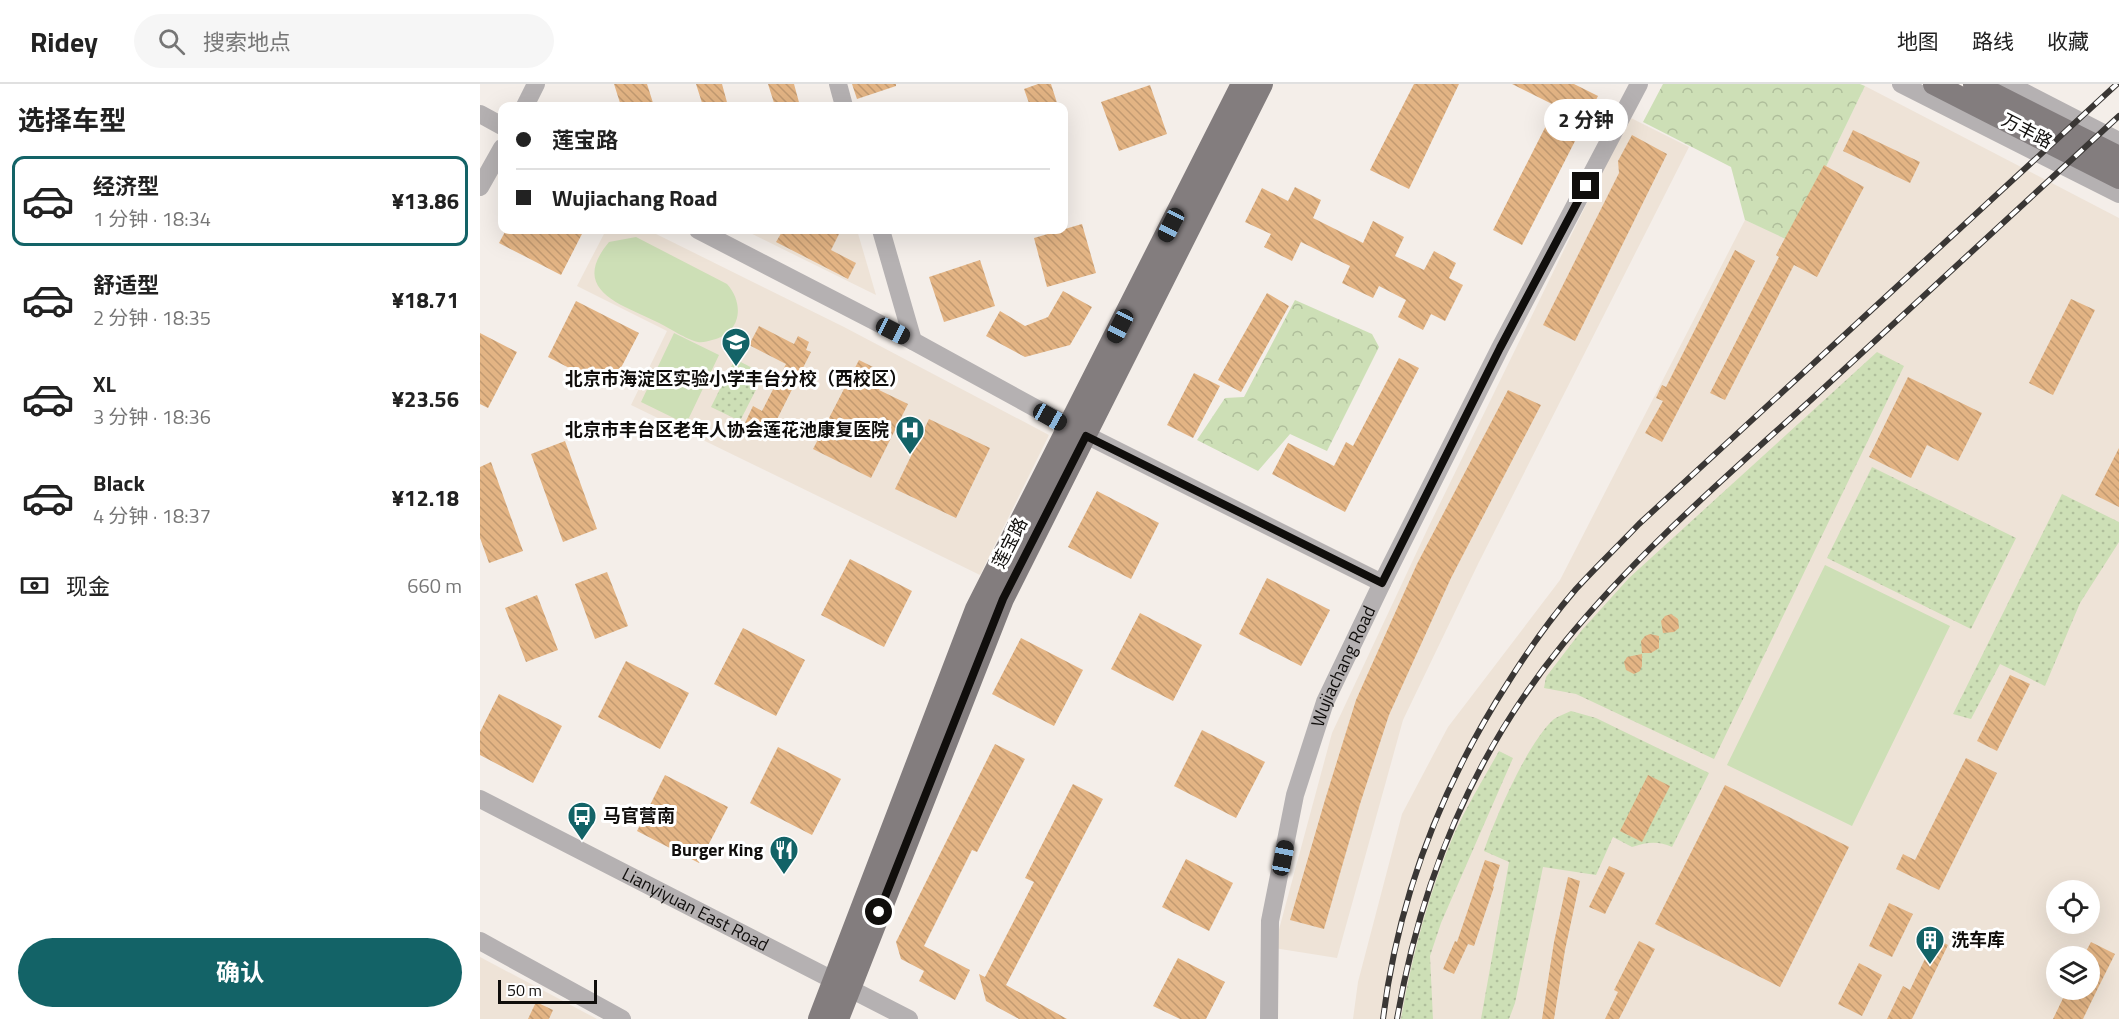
<!DOCTYPE html>
<html lang="zh">
<head>
<meta charset="utf-8">
<style>
  :root { --surface:#fff; --page:#f6f6f6; --text:#222; --muted:#767676; --line:#e0e0e0; --accent:#136367 }
  body { margin:0; font-family:"Titillium Web","Noto Sans SC",sans-serif; background:var(--page); color:var(--text); height:100vh; display:flex; flex-direction:column; font-size:22px; white-space:nowrap }
  * { box-sizing:border-box; margin:0 }
  p { font-size:20px; color:var(--muted) }
  .icon { flex:none; width:33px; height:33px; fill:none; stroke:currentColor; stroke-width:2; stroke-linecap:round; stroke-linejoin:round }
  .map { position:relative; flex:1; overflow:hidden }
  .drawer { display:flex; flex-direction:column; background:var(--surface); width:480px }
  .drawer>* { flex:none }
  .guide { position:absolute; left:18px; top:18px; width:570px; height:132px; border-radius:12px; box-shadow:0 6px 24px #0002; display:grid; align-content:center; height:132px; padding:0 18px; background:var(--surface) }
  .fabs { position:absolute; left:1566px; top:796px; display:grid; gap:12px }
  .fabs a { display:grid; place-items:center; width:54px; height:54px; border-radius:50%; background:var(--surface); box-shadow:0 6px 24px #0002; font-size:30px }
  .scale { position:absolute; left:18px; bottom:15px; width:99px; box-sizing:border-box; padding-left:6px; border:3px solid #100e0c; border-top:0; font-size:16px; line-height:21px; white-space:nowrap; color:#100e0c; -webkit-text-stroke:4px #fff; paint-order:stroke }
  .end { position:absolute; width:27px; height:27px; margin:-14px; border:8px solid #100e0c; background:#fff; box-shadow:0 0 0 3px #fff }
  .from { border-radius:50% }
  .bubble { position:absolute; height:42px; border-radius:21px; background:var(--surface); box-shadow:0 6px 24px #0002; font-size:20px; font-weight:700; line-height:42px; text-align:center }
  .car { position:absolute; width:18px; height:36px; margin:-18px -9px; border-radius:8px; box-shadow:0 0 4px 2px #0007; background:linear-gradient(#222 24%,#8ab4d8 0 40%,#222 0 76%,#8ab4d8 0 86%,#222 0) }
  .guide b { display:flex; align-items:center; gap:21px; height:57px; font-size:22px }
  .guide b+b { border-top:2px solid var(--line) }
  .guide i { width:15px; height:15px; background:var(--text) }
  ul { padding:0; list-style:none }
  li { display:flex; align-items:center; gap:18px; height:90px; margin:0 12px 9px; padding:0 6px; border:3px solid transparent; border-radius:12px }
  li div { flex:1 }
  li b { display:block; font-size:22px }
  li em { font-style:normal; font-weight:700 }
  li.selected { border-color:var(--accent) }
  li>.icon { width:54px; height:54px; stroke-width:1.5 }
  h2 { padding:0 18px; font-size:27px; line-height:72px }
  .pay { display:flex; align-items:center; gap:15px; height:66px; padding:0 18px; font-size:22px }
  .pay p { margin-inline-start:auto }
  .button { display:flex; gap:12px; margin-top:auto; padding:12px 18px }
  .button a { flex:1; height:69px; border-radius:36px; background:var(--accent); color:#fff; font-size:24px; font-weight:700; line-height:69px; text-align:center }
  header { display:flex; align-items:center; gap:36px; box-sizing:border-box; height:84px; padding:0 30px; background:var(--surface); border-bottom:2px solid var(--line) }
  header strong { font-size:28px }
  nav { display:flex; gap:33px; margin-inline-start:auto; font-size:21px }
  .search { width:420px; height:54px; background:var(--page); display:flex; align-items:center; gap:15px; box-sizing:border-box; padding:0 21px; border-radius:33px; color:var(--muted); font-size:22px }
  main { display:flex; flex:1; min-height:0 }
  .map>svg:first-child { display:block }
  .built { fill:#eee3d7; fill-rule:evenodd }
  .grass { fill:url(#grass-dots) }
  .forest { fill:url(#forest-crowns) }
  .pitch { fill:#cddfb6 }
  .building { fill:url(#building-back-hatch) }
  .lines { fill:none; stroke-linecap:round; stroke-linejoin:round }
  .minor { stroke:#b5b1b2; stroke-width:18 }
  .major { stroke:#837d7e; stroke-width:22 }
  .rail-casing { stroke:#3a3735; stroke-width:6 }
  .rail { stroke:#fff; stroke-width:4; stroke-dasharray:11; stroke-linecap:butt }
  .route { stroke:#100e0c; stroke-width:8 }
  .labels { text-anchor:middle; stroke-width:6; stroke-linejoin:round; paint-order:stroke }
  .street-label { font-size:18px; fill:#100e0c; stroke:#fff }
  .poi-label { font-size:18px; font-weight:bold; fill:#100e0c; stroke:#fff; text-anchor:end }
</style>
</head>
<body>
<header>
<strong>Ridey</strong>
<div class="search"><svg class="icon" aria-label="search" viewBox="0 0 24 24"><circle cx="10" cy="10" r="6"/><path d="M15 15l6 6"/></svg>搜索地点</div>
<nav><a>地图</a><a>路线</a><a>收藏</a></nav>
</header>
<main>
<section class="drawer">
<h2>选择车型</h2>
<ul>
<li class="selected"><svg class="icon" aria-label="car" viewBox="0 0 24 24"><path d="M5 17H2v-5l4-1 3-4h7l3 4 3 1v5h-3M9 17h6M6 11h13"/><circle cx="7" cy="17" r="2"/><circle cx="17" cy="17" r="2"/></svg><div><b>经济型</b><p>1 分钟 · 18:34</p></div><em>¥13.86</em></li>
<li><svg class="icon" aria-label="car" viewBox="0 0 24 24"><path d="M5 17H2v-5l4-1 3-4h7l3 4 3 1v5h-3M9 17h6M6 11h13"/><circle cx="7" cy="17" r="2"/><circle cx="17" cy="17" r="2"/></svg><div><b>舒适型</b><p>2 分钟 · 18:35</p></div><em>¥18.71</em></li>
<li><svg class="icon" aria-label="car" viewBox="0 0 24 24"><path d="M5 17H2v-5l4-1 3-4h7l3 4 3 1v5h-3M9 17h6M6 11h13"/><circle cx="7" cy="17" r="2"/><circle cx="17" cy="17" r="2"/></svg><div><b>XL</b><p>3 分钟 · 18:36</p></div><em>¥23.56</em></li>
<li><svg class="icon" aria-label="car" viewBox="0 0 24 24"><path d="M5 17H2v-5l4-1 3-4h7l3 4 3 1v5h-3M9 17h6M6 11h13"/><circle cx="7" cy="17" r="2"/><circle cx="17" cy="17" r="2"/></svg><div><b>Black</b><p>4 分钟 · 18:37</p></div><em>¥12.18</em></li>
</ul>
<div class="pay"><svg class="icon" aria-label="cash" viewBox="0 0 24 24"><path d="M3 7h18v10H3z"/><circle cx="12" cy="12" r="2"/></svg>现金<p>660 m</p></div>
<div class="button"><a>确认</a></div>
</section>
<div class="map">
<svg width="1639" height="935" viewBox="0 0 1639 935">
  <defs>
    <pattern id="grass-dots" width="8" height="8" patternUnits="userSpaceOnUse" patternTransform="scale(1.5)"><rect width="8" height="8" fill="#cddfb6"/><path d="M2 2h.1M6 6h.1" fill="none" stroke="#afbe9b" stroke-width="1.8" stroke-linecap="round"/></pattern>
    <pattern id="forest-crowns" width="20" height="18" patternUnits="userSpaceOnUse" patternTransform="scale(1.5)"><rect width="20" height="18" fill="#cddfb6"/><path d="M2 6a3 3 0 1 1 6 0M12 15a3 3 0 1 1 6 0" fill="none" stroke="#afbe9b"/></pattern>
    <pattern id="building-back-hatch" width="6" height="6" patternUnits="userSpaceOnUse" patternTransform="scale(1.5)"><rect width="6" height="6" fill="#e3b484"/><path d="M-1 5l2 2M0 0l6 6M5-1l2 2" fill="none" stroke="#c29a71"/></pattern>
  </defs>
  <rect width="100%" height="100%" fill="#f4eee9"/>
  <path class="built" d="M1385 2 1639 134V935H873L878 898 922 730 968 643 1080 496 1265 136 1310 156ZM1576 807H1610V840H1576ZM1576 873H1610V906H1576Z
    M1149 33 1209 63 998 480 923 636 857 874 794 864 852 649 948 444Z
    M126 146H168L364 243 569 351 500 491 151 321 187 247 97 202Z
    M264 146H377L396 211Z
    M0 873 117 935H0Z"/>
  <path class="grass" d="M1397 268 1424 282 1234 675 1096 610 1064 604 1066 593 1102 546 1149 494Z
    M255 275 284 290 260 337 231 323Z
    M1392 383 1536 454 1491 545 1347 474Z
    M1582 410 1639 438V458L1600 519 1565 602 1520 580 1491 635 1473 630Z
    M1091 627 1116 634 1229 689 1192 763C1178 757 1168 758 1152 763L1133 753 1116 791 1063 783 1035 919 1029 935H1001L1029 778 1004 767C1015 734 1048 658 1074 635 1079 632 1086 629 1091 627Z
    M1019 667 1033 674 961 839 950 872 953 935H921C932 871 949 808 975 748 988 720 1004 694 1019 667Z"/>
  <path class="forest" d="M1183 0H1380L1385 2 1310 157 1265 136 1251 83 1163 38Z
    M815 216 892 250 899 263 847 367 810 350 778 387 717 356 745 314 764 313Z"/>
  <path class="pitch" d="M156 153 247 200C265 220 261 250 232 256 228 257 222 259 218 258 207 256 188 243 177 238 140 220 89 206 129 158Z
    M194 249 239 271 206 340 161 318Z
    M1345 481 1470 542 1372 742 1247 681Z"/>
  <path class="building" d="M134 0H167L174 22H141Z
    M216 0H242L248 22H223Z
    M288 0H314L320 22H295Z
    M372 0H416V2L377 15Z
    M558 0H571L578 22H550L544 5Z
    M934 0H979L929 105 890 86Z
    M1032 0H1094L1118 12 1042 161 1013 146 1076 22Z
    M670 1 687 50 639 67 621 18Z
    M1373 46 1440 78 1430 99 1363 67Z
    M1152 51 1187 70 1095 257 1063 241 1139 89 1138 77Z
    M1344 81 1384 103 1337 193 1314 181 1245 316 1230 309 1299 173 1296 171Z
    M815 103 841 116 833 134 883 159 893 137 924 153 915 172 944 186 954 167 976 179 969 194 983 201 965 237 951 230 943 246 918 233 926 216 899 202 893 214 862 199 870 182 821 158 812 177 784 163 791 150 765 138 782 104 808 117Z
    M602 140 616 189 567 203 554 154Z
    M26 146H104L81 191 19 159Z
    M303 146H361L351 166 376 179 368 195 296 158Z
    M1255 166 1275 177 1182 358 1165 349 1183 317 1176 314 1182 301 1186 303Z
    M500 176 515 222 464 238 449 193Z
    M583 207 612 223 590 261 545 273 506 252 520 227 545 242 568 233Z
    M787 209 809 222 761 308 738 296Z
    M1591 215 1615 226 1573 311 1549 299Z
    M96 217 159 249 130 305 68 273Z
    M279 242 314 260 318 252 329 258 326 266 331 268 289 351 265 339 273 322 282 327 306 280 269 261Z
    M0 249 37 268 8 324 0 320Z
    M919 274 939 284 865 428 792 390 808 359 854 382 866 358 873 362Z
    M379 276 407 290 399 306 428 320 391 394 333 365Z
    M714 289 740 302 713 354 687 341Z
    M1428 293 1502 329 1478 377 1447 361 1431 394 1389 373Z
    M1028 306 1061 321 971 494 909 631 880 720 844 845 810 836 845 716 876 616 937 480Z
    M449 335 510 364 476 434 415 405Z
    M85 357 117 445 83 458 51 370Z
    M1639 364V423L1615 411Z
    M11 378 43 467 9 479 0 454V383Z
    M617 407 679 439 651 495 588 463Z
    M370 475 432 507 404 563 341 531Z
    M127 488 148 542 115 555 95 500Z
    M787 494 850 526 821 582 759 550Z
    M57 511 78 566 46 578 25 524Z
    M660 529 722 561 693 617 631 585Z
    M1191 530 1198 535 1199 544 1194 548 1183 549 1181 537 1185 532Z
    M263 544 325 576 296 632 234 600Z
    M1170 550 1179 552V564L1171 569H1162L1161 557 1165 552Z
    M541 554 603 586 574 642 512 610Z
    M1162 570V582L1160 587 1154 590 1146 586 1144 578 1147 573Z
    M146 577 209 609 180 665 118 633Z
    M1530 591 1550 600 1517 667 1497 657Z
    M19 610 82 642 53 699 0 671V648Z
    M722 646 785 678 756 734 694 702Z
    M515 660 545 675 497 768 492 766 444 862 490 886 475 916 439 897 444 887 421 875 416 858Z
    M298 663 361 695 332 751 270 719Z
    M1486 674 1517 689 1459 806 1416 785 1423 770 1435 776Z
    M185 691 248 723 219 779 157 747Z
    M1168 691 1190 702 1162 758 1140 747Z
    M593 700 623 715 526 901 587 935H539L506 917 499 890 505 893 554 798 545 794Z
    M1245 701 1369 763 1300 903 1175 840Z
    M706 775 753 799 729 847 682 823Z
    M1005 776 1020 781 1013 802 1014 803 994 862 988 860 974 890 963 885 975 857 977 858Z
    M1129 782 1145 789 1125 830 1109 823Z
    M1088 793 1100 797 1085 866 1074 935H1062L1074 858Z
    M1409 819 1433 830 1412 873 1389 862Z
    M1455 854 1468 861 1432 935H1407L1423 902 1430 906Z
    M1159 857 1175 865 1139 935H1125L1138 908 1134 906Z
    M1611 858 1635 870 1617 906 1603 935H1573L1587 906H1610V873H1603Z
    M698 874 745 898 726 935H700L673 922Z
    M1379 879 1402 891 1382 932 1358 920Z
    M56 918 73 926 69 935H48Z"/>
  <g class="lines">
    <g class="minor">
      <path d="M358 0 364 22"/>
      <path d="M1421 0 1639 110"/>
      <path d="M1528 0 1639 57"/>
      <path d="M45 22 56 0"/>
      <path d="M0 30 22 42"/>
      <path d="M0 103 22 64"/>
      <path d="M218 146 433 257 590 343 902 499"/>
      <path d="M401 146 433 257"/>
      <path id="s1" d="M0 715 429 935"/>
      <path d="M0 857 142 935"/>
      <path id="s2" d="M789 935 790 837 815 711 845 618 902 499 1020 264 1159 0"/>
    </g>
    <path class="major" d="M1454 0 1639 94
      M1494 0 1639 73
      M339 935 496 525 762 0
      M358 935 523 515 782 0"/>
    <g class="rail-casing">
      <path id="rail" d="M903 935C918 814 963 699 1029 597 1049 565 1071 534 1096 505 1116 483 1138 462 1159 440L1637 0
        M917 935C941 795 993 670 1083 560 1157 469 1247 392 1333 314 1435 220 1537 126 1639 32"/>
    </g>
    <use href="#rail" class="rail"/>
  </g>
  <g class="lines">
    <path class="route" d="M399 828 523 515 606 352 902 499 1020 264 1106 102"/>
  </g>
  <defs>
    <g id="school-pin" transform="scale(1.5)"><path d="M0 17L-7.5 6A9.5 9.5 0 1 1 7.5 6Z" fill="#136367" stroke="#fff"/><path d="M0-5L7-2L0 1L-7-2ZM-4 1L0 2.5L4 1V4Q0 6-4 4Z" fill="#fff"/></g>
    <g id="hospital-pin" transform="scale(1.5)"><path d="M0 17L-7.5 6A9.5 9.5 0 1 1 7.5 6Z" fill="#136367" stroke="#fff"/><path d="M-5-5h3v3.5h4V-5h3V5h-3V1.5h-4V5h-3Z" fill="#fff"/></g>
    <g id="bus-pin" transform="scale(1.5)"><path d="M0 17L-7.5 6A9.5 9.5 0 1 1 7.5 6Z" fill="#136367" stroke="#fff"/><path d="M-5-6H5V4H4V6H2V4H-2V6H-4V4H-5ZM-3.5-4V0h7V-4ZM-3.5 1.2v1.5H-2V1.2ZM2 1.2v1.5H3.5V1.2Z" fill="#fff"/></g>
    <g id="restaurant-pin" transform="scale(1.5)"><path d="M0 17L-7.5 6A9.5 9.5 0 1 1 7.5 6Z" fill="#136367" stroke="#fff"/><path d="M-5-6h1v4h1v-4h1v4h1v-4h1v5L-1.5 .5V6h-2V.5L-5-1ZM5-6V6H3V1.5H1.5Q1.5-4 5-6Z" fill="#fff"/></g>
    <g id="building-pin" transform="scale(1.5)"><path d="M0 17L-7.5 6A9.5 9.5 0 1 1 7.5 6Z" fill="#136367" stroke="#fff"/><path d="M-4-6H4V6H1V3H-1V6H-4ZM-2.5-4.3h1.7v1.8h-1.7ZM.8-4.3h1.7v1.8H.8ZM-2.5-1h1.7V.8h-1.7ZM.8-1h1.7V.8H.8Z" fill="#fff"/></g>
  </defs>
  <g fill-rule="evenodd">
    <use href="#school-pin" x="256" y="258"/>
    <use href="#hospital-pin" x="430" y="346"/>
    <use href="#bus-pin" x="102" y="732"/>
    <use href="#restaurant-pin" x="304" y="766"/>
    <use href="#building-pin" x="1450" y="856"/>
  </g>
  <g class="labels">
    <g class="street-label">
      <text transform="translate(1547 47) rotate(27)" y="6">万丰路</text>
      <text transform="translate(530 459) rotate(-63)" y="6">莲宝路</text>
      <text dy="6" stroke="none"><textPath href="#s2" startOffset="364">Wujiachang Road</textPath></text>
      <text dy="6" stroke="none"><textPath href="#s1" startOffset="242">Lianyiyuan East Road</textPath></text>
    </g>
    <g class="poi-label">
      <text x="256" y="301" text-anchor="middle">北京市海淀区实验小学丰台分校（西校区）</text>
      <text x="409" y="352">北京市丰台区老年人协会莲花池康复医院</text>
      <text x="123" y="738" text-anchor="start">马官营南</text>
      <text x="283" y="772">Burger King</text>
      <text x="1471" y="862" text-anchor="start">洗车库</text>
    </g>
  </g>
</svg>
<div class="fabs">
<a><svg class="icon" aria-label="locate" viewBox="0 0 24 24"><circle cx="12" cy="12" r="6"/><path d="M12 2v4M12 18v4M2 12h4M18 12h4"/></svg></a>
<a><svg class="icon" aria-label="layers" viewBox="0 0 24 24"><path d="M12 4l9 5-9 5-9-5zM3 14l9 5 9-5"/></svg></a>
</div>
<div class="scale">50 m</div>
<i class="end from" style="left:399px;top:828px"></i>
<i class="end" style="left:1106px;top:102px"></i>
<div class="bubble" style="left:1064px;top:15px;width:84px">2 分钟</div>
<i class="car" style="left:691px;top:141px;rotate:207deg"></i>
<i class="car" style="left:640px;top:242px;rotate:207deg"></i>
<i class="car" style="left:413px;top:247px;rotate:117deg"></i>
<i class="car" style="left:570px;top:333px;rotate:119deg"></i>
<i class="car" style="left:803px;top:774px;rotate:11deg"></i>
<div class="guide">
<b><i class="from"></i>莲宝路</b>
<b><i></i>Wujiachang Road</b>
</div>
</div>
</main>
</body>
</html>
